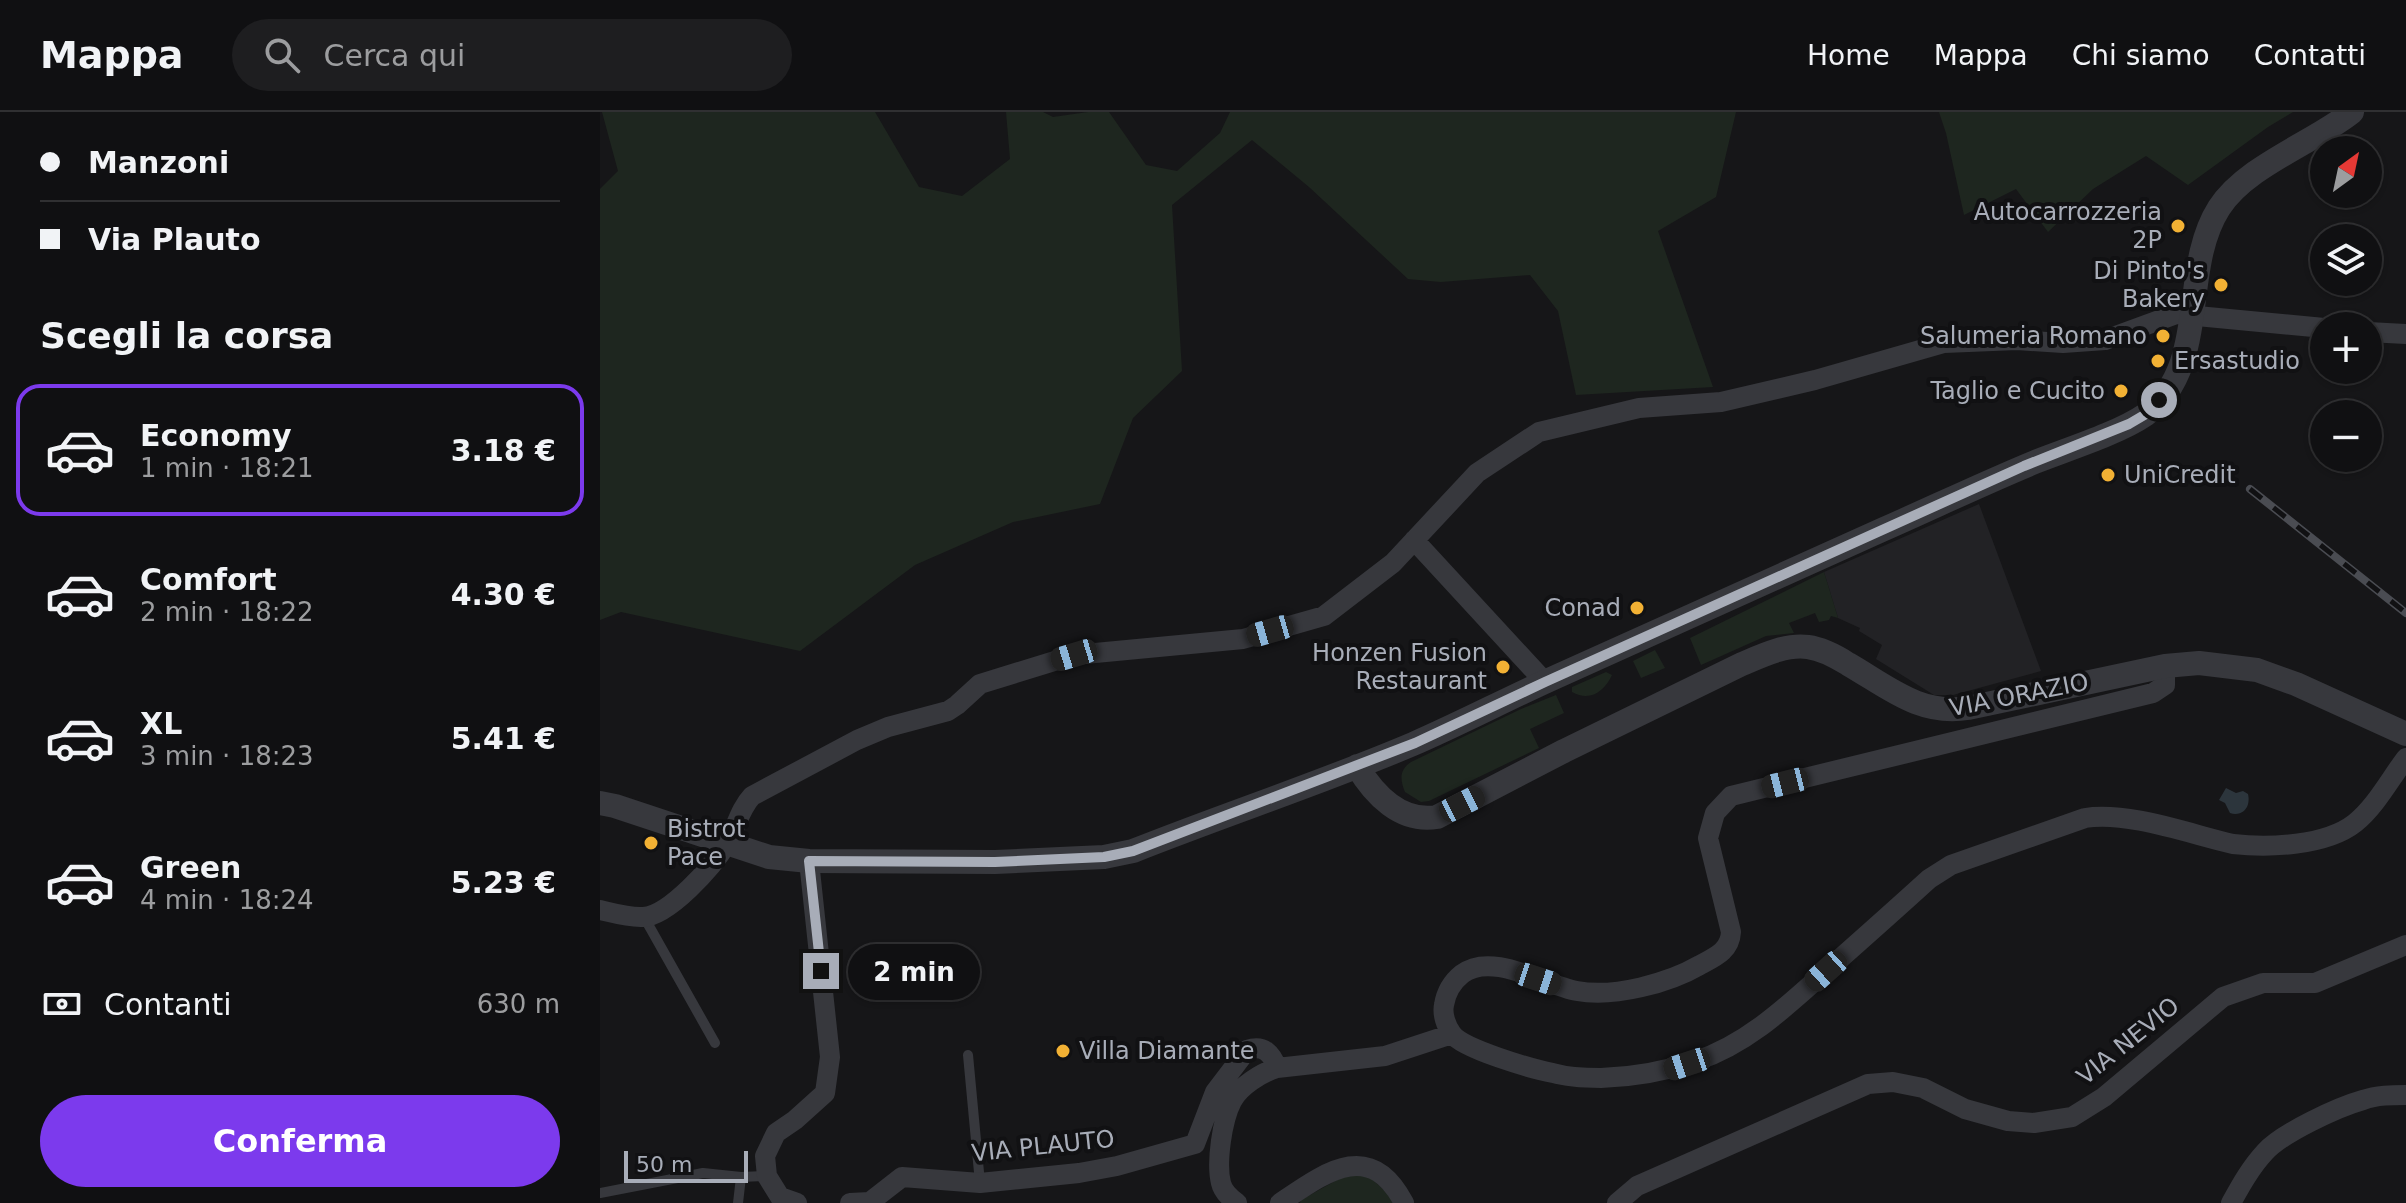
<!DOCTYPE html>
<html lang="it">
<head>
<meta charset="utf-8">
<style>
  :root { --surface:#101012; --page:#1e1e20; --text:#f1f3f6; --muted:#9c9d9f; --line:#303032; --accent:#7c3aed }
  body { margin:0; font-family:"DejaVu Sans",sans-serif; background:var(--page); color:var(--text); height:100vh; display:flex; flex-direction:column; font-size:30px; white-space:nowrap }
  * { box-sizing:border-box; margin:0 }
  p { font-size:26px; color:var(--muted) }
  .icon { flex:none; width:44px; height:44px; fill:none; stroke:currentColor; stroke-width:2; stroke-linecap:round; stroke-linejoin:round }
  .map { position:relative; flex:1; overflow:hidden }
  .panel { display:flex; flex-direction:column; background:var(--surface); width:600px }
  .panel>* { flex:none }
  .guide { display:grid; align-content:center; height:176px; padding:0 40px; background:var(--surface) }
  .needle { width:52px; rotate:33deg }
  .buttons { position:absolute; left:1710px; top:24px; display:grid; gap:16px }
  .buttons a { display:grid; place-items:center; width:72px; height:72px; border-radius:50%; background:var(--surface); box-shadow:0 2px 6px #0004,0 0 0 2px var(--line); font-size:40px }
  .scale { position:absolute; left:24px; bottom:20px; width:124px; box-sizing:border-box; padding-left:8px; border:4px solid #a8adb8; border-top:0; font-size:22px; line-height:28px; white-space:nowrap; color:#a8adb8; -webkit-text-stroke:6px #111113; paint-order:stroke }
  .end { position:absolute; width:36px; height:36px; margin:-18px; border:10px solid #a8adb8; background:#111; box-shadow:0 0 0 4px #111 }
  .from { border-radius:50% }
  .bubble { position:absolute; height:56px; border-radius:28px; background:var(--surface); box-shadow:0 2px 6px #0004,0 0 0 2px var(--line); font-size:26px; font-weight:600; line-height:56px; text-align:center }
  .car { position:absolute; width:24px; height:48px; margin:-24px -12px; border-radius:10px; box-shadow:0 0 6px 2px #0007; background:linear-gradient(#222 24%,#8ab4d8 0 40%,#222 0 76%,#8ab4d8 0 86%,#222 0) }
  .guide b { display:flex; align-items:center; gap:28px; height:76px; font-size:30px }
  .guide b+b { border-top:2px solid var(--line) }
  .guide i { width:20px; height:20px; background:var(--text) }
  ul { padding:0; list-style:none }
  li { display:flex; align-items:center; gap:24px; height:132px; margin:0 16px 12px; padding:0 24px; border:4px solid transparent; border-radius:24px }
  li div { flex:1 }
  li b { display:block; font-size:30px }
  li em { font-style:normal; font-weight:600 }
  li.selected { border-color:var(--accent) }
  li>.icon { width:72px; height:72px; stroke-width:1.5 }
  h2 { padding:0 40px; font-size:36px; line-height:96px }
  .pay { display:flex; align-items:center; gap:20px; height:88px; padding:0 40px; font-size:30px }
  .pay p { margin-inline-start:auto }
  .button { display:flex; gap:16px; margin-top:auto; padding:16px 40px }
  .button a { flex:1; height:92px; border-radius:48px; background:var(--accent); color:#fff; font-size:32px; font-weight:600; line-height:92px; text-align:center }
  header { display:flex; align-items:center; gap:48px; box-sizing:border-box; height:112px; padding:0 40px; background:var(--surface); border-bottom:2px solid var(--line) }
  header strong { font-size:38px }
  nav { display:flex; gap:44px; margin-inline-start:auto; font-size:28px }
  .search { width:560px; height:72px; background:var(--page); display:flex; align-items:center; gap:20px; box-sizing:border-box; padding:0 28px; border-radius:44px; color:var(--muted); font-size:30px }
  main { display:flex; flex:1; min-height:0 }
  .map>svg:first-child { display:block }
  .built { fill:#222225 }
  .green { fill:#1e261f }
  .water { fill:#2c353c }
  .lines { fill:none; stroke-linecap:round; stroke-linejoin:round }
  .service { stroke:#37383d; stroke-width:10 }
  .minor { stroke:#37383d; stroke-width:20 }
  .tertiary { stroke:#37383d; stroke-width:24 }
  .rail-casing { stroke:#4a4c52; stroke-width:8 }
  .rail { stroke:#111113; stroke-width:5; stroke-dasharray:15; stroke-linecap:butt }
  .route { stroke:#a8adb8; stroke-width:10 }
  .poi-dot { fill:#f2b134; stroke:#111113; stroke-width:3 }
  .labels { text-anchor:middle; stroke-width:8; stroke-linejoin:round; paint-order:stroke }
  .poi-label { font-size:24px; fill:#a8adb8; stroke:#111113; text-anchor:end }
  .street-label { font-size:24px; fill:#a8adb8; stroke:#111113 }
</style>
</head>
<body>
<header>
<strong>Mappa</strong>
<div class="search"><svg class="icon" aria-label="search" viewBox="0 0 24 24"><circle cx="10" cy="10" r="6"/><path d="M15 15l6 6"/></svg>Cerca qui</div>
<nav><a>Home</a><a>Mappa</a><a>Chi siamo</a><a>Contatti</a></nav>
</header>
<main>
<section class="panel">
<div class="guide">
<b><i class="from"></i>Manzoni</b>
<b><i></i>Via Plauto</b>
</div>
<h2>Scegli la corsa</h2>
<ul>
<li class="selected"><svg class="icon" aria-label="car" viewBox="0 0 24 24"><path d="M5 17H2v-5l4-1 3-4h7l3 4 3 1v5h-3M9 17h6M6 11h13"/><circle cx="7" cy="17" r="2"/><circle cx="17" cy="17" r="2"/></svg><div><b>Economy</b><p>1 min · 18:21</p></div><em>3.18 €</em></li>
<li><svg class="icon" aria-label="car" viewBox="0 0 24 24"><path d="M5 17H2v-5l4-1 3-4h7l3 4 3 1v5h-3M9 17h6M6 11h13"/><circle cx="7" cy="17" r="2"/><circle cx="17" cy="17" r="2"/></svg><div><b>Comfort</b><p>2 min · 18:22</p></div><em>4.30 €</em></li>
<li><svg class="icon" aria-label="car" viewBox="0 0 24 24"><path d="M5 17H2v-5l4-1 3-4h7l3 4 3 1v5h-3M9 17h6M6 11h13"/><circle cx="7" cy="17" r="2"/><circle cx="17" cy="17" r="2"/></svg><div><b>XL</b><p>3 min · 18:23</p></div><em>5.41 €</em></li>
<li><svg class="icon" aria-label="car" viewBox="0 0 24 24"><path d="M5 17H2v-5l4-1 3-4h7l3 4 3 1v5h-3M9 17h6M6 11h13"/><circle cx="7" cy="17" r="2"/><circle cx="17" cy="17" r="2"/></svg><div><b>Green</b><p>4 min · 18:24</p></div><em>5.23 €</em></li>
</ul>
<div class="pay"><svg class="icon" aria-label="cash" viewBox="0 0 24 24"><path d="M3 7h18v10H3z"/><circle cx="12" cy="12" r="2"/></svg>Contanti<p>630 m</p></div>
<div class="button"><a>Conferma</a></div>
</section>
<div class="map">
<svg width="1806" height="1091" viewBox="0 0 1806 1091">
  <rect width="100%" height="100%" fill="#161618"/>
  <path class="built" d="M1379 392 1441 559 1353 583H1334L1276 547 1282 533 1259 519 1260 516 1238 506 1224 460Z"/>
  <path class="green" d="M2 0H275L319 75 362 84 410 47 406 0H443L453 5 488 0H509L546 53 577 59 620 21 630 0H1136L1116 85 1058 119 1113 275 976 283 958 199 930 163 841 170 808 167 709 75 652 28 572 93 582 259 533 306 500 392 413 410 315 453 200 539 21 500 0 508V77L18 59Z
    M1339 0H1693L1668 15 1588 73 1546 44 1493 77 1448 120 1416 77 1364 103 1346 21Z
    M1224 460 1238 506 1231 504 1229 508 1219 510 1215 501 1189 511 1194 521 1166 524 1101 553 1090 526Z
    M1055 538 1065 556 1041 566 1033 549Z
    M1006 560 1012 563C1004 580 990 590 972 580V575Z
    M956 583 964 601 930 617 939 636 829 689 821 690 805 680C800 668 799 658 811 650L921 597Z
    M766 1062 799 1091H700L701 1088 746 1063Z"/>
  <path class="water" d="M1626 676 1636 681 1643 679 1648 682C1651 695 1643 705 1630 701L1625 691 1619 688Z"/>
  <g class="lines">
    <path class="service" d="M44 805 115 931
      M368 943 380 1071
      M0 1081 103 1061 141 1065 167 1064
      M138 1091 141 1065"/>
    <path class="minor" d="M1768 220 1806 222
      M814 428 945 570
      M1565 554V573L1553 581 1131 684 1115 701 1108 726 1131 820C1130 839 1115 845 1100 853 1069 871 1014 886 977 879 944 873 892 839 862 862 852 870 846 880 844 893 842 902 846 914 852 922 863 937 932 957 953 961 967 965 986 966 1001 966 1033 965 1066 959 1096 949 1147 932 1186 895 1225 860 1260 829 1295 798 1329 767L1351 753 1485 706C1527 699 1590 722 1633 732 1668 736 1726 734 1755 711 1776 694 1790 667 1806 646
      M0 798C13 801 30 806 43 805 69 804 113 754 126 733 136 717 139 698 152 684L257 628 288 615 348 599 357 593 380 572 474 543 643 527 724 504 793 451 877 361 939 320 1039 296 1121 290 1215 268 1344 231 1417 228 1463 231 1505 228 1576 202 1724 216
      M197 1091 180 1085 167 1064 165 1044 176 1021 195 1008 225 981 230 945 209 749
      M250 1091 270 1090 302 1065 380 1071 479 1061 517 1054 595 1032 615 980 647 938C664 932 672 942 677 956
      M637 1091C630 1086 623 1080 621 1071 616 1051 622 1008 632 989 640 974 661 961 677 956L785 944 852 922
      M680 1091C726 1060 770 1026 804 1091
      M1017 1091 1037 1074 1268 972 1293 970 1323 976 1365 997 1408 1009 1434 1011 1472 1005 1504 985 1623 885 1663 871H1715L1806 833
      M1631 1091C1641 1073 1651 1055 1665 1040 1682 1021 1738 995 1763 988 1777 983 1792 983 1806 983"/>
    <path class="tertiary" d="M757 654C774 683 801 711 837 705L964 639 1142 552C1163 543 1186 532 1208 535 1223 537 1237 545 1248 552 1288 575 1320 604 1368 596L1565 554 1599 551 1657 558 1696 572 1806 622
      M0 691 15 694 169 745 209 749 395 750 504 745 533 739C626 702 721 671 813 632 859 612 903 589 949 568 1060 517 1172 468 1284 417 1334 395 1384 371 1435 350 1465 338 1519 321 1545 303 1611 253 1579 159 1619 96 1646 54 1713 31 1752 0"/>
    <g class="rail-casing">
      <path id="rail" d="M1650 377 1806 501"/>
    </g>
    <use href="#rail" class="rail"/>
  </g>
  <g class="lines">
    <path class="route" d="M221 859 209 749 395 750 504 745 533 739 815 631 945 570 1424 354 1529 312 1546 302 1559 288"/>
  </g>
  <g class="poi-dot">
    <circle cx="1578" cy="114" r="8"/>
    <circle cx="1621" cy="173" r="8"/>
    <circle cx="1563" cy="224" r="8"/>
    <circle cx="1558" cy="249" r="8"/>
    <circle cx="1521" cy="279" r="8"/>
    <circle cx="1508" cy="363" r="8"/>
    <circle cx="1037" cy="496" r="8"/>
    <circle cx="903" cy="555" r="8"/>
    <circle cx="51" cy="731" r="8"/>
    <circle cx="463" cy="939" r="8"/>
  </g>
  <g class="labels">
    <g class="poi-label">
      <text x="1562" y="108">Autocarrozzeria<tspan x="1562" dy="28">2P</tspan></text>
      <text x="1605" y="167">Di Pinto's<tspan x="1605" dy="28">Bakery</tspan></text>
      <text x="1547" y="232">Salumeria Romano</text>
      <text x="1574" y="257" text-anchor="start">Ersastudio</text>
      <text x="1505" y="287">Taglio e Cucito</text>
      <text x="1524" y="371" text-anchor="start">UniCredit</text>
      <text x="1021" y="504">Conad</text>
      <text x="887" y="549">Honzen Fusion<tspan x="887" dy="28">Restaurant</tspan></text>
      <text x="67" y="725" text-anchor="start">Bistrot<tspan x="67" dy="28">Pace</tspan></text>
      <text x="479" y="947" text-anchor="start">Villa Diamante</text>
    </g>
    <g class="street-label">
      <text transform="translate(1419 583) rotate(-11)" y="8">VIA ORAZIO</text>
      <text transform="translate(1528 929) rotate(-39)" y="8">VIA NEVIO</text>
      <text transform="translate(443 1034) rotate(-6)" y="8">VIA PLAUTO</text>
    </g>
  </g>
</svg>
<div class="buttons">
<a><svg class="needle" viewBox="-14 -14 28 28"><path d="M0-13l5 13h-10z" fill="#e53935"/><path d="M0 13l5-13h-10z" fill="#9c9d9f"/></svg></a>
<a><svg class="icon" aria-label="layers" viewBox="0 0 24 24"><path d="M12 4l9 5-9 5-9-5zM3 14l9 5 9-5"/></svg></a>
<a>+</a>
<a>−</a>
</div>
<div class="scale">50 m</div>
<i class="end from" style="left:1559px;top:288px"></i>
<i class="end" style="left:221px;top:859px"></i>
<div class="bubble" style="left:248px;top:832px;width:132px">2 min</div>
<i class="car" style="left:670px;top:519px;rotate:254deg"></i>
<i class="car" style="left:474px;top:543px;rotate:253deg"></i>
<i class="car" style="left:1185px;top:671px;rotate:256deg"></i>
<i class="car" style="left:862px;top:692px;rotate:63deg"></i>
<i class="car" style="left:1226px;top:859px;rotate:228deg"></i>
<i class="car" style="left:938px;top:867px;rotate:108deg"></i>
<i class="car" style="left:1087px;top:952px;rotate:252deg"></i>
</div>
</main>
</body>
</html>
